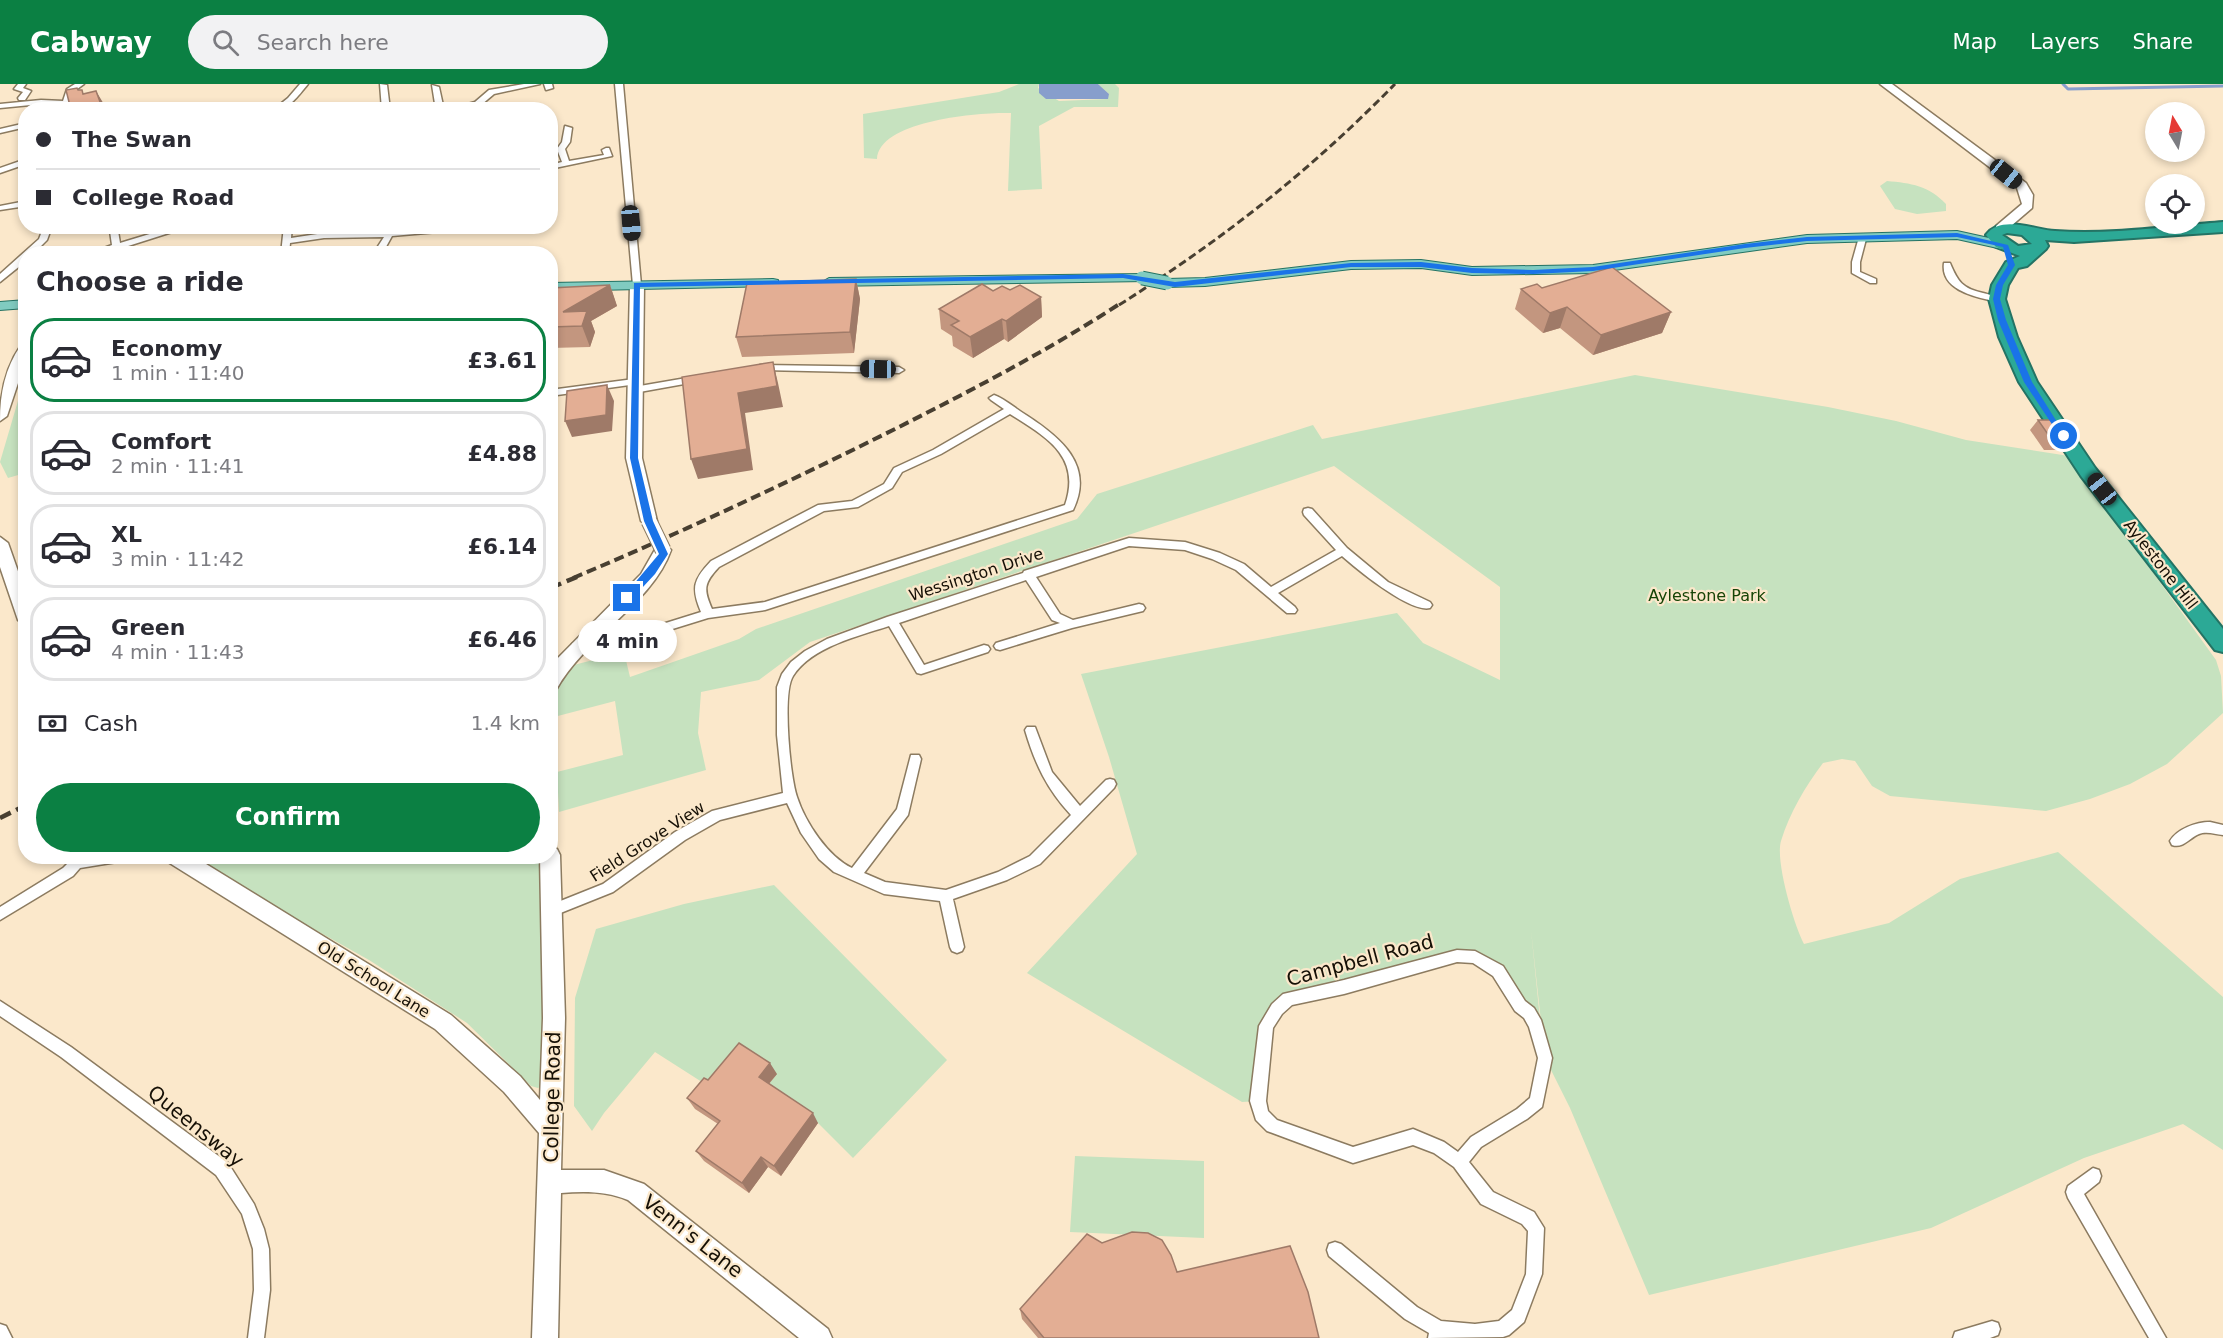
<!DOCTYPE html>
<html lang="en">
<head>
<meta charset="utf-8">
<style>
  :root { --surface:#fff; --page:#f2f2f3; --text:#2b2b33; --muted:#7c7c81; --line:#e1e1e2; --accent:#0b8043 }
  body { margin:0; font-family:"DejaVu Sans",sans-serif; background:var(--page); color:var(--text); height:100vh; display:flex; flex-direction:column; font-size:22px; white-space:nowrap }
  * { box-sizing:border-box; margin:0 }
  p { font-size:20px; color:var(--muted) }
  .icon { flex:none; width:33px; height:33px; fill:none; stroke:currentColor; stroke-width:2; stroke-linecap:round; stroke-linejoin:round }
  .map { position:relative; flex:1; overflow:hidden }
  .panel { position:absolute; left:18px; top:162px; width:540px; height:618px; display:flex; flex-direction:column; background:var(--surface); border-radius:24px; box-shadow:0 3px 9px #0003 }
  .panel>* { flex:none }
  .banner { position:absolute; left:18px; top:18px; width:540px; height:132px; border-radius:24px; box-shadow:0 3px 9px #0003; display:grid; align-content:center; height:132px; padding:0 18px; background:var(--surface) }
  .needle { width:39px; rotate:350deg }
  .controls { position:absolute; left:2145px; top:18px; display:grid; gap:12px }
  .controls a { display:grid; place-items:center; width:60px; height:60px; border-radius:50%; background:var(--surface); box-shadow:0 3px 9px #0003; font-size:30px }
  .end { position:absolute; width:27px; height:27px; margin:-14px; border:8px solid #1a73e8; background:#fff; box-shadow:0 0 0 3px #fff }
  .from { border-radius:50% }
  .bubble { position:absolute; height:42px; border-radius:21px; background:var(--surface); box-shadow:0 3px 9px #0003; font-size:20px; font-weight:800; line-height:42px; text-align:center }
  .car { position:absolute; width:18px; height:36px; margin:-18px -9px; border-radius:8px; box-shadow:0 0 4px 2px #0007; background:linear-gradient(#222 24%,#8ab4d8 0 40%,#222 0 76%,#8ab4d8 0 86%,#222 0) }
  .banner b { display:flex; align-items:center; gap:21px; height:57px; font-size:22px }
  .banner b+b { border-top:2px solid var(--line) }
  .banner i { width:15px; height:15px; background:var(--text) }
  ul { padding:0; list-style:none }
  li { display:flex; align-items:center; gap:18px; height:84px; margin:0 12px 9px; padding:0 6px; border:3px solid var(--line); border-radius:24px }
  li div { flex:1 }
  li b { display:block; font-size:22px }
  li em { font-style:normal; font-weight:800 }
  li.on { border-color:var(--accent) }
  li>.icon { width:54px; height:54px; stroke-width:1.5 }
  h2 { padding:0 18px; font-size:27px; line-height:72px }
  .pay { display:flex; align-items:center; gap:15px; height:66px; padding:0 18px; font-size:22px }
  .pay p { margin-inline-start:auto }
  .cta { display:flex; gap:12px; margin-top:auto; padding:12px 18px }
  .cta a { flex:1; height:69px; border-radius:36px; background:var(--accent); color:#fff; font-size:24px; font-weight:800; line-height:69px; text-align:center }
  header { display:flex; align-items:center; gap:36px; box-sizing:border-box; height:84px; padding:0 30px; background:var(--accent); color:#fff }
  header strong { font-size:28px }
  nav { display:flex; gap:33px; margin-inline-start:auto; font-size:21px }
  .search { width:420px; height:54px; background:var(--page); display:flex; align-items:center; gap:15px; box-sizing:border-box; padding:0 21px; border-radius:33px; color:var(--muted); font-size:22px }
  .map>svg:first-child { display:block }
  .green { fill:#c6e2bf }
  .water { fill:#879ecc }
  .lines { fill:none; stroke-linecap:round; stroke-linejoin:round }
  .stream { stroke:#879ecc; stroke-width:3 }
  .street-casing { stroke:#8c7b60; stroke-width:3 }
  .secondary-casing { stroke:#8c7b60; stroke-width:3 }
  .primary-casing { stroke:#247364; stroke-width:2 }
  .highway-casing { stroke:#247364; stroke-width:4 }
  .street { fill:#fff; fill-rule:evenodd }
  .secondary { fill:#fff; fill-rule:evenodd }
  .primary { fill:#80cbc0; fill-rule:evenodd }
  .highway { fill:#2ca996; fill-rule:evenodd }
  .rail-far2 { stroke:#483f31; stroke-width:3; stroke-dasharray:8 4; stroke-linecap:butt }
  .rail-far1 { stroke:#483f31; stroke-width:4; stroke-dasharray:10 5; stroke-linecap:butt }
  .rail { stroke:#483f31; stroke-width:4.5; stroke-dasharray:12 6; stroke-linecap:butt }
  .secondary-bridge-casing { stroke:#8c7b60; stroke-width:17; stroke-linecap:butt }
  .primary-bridge-casing { stroke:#247364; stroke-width:15; stroke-linecap:butt }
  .secondary-bridge { stroke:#fff; stroke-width:15 }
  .primary-bridge { stroke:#80cbc0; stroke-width:13 }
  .wall { fill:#c3967f }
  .shaded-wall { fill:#9f7a68 }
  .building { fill:#e3ae94; stroke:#9f7a68; stroke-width:1.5 }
  .route { fill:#1a73e8 }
  .labels { text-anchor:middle; stroke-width:4.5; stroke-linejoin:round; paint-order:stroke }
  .street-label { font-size:16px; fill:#161006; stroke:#fbe8cb }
  .park-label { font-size:16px; fill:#164406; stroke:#fbe8cb }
  .near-street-label { font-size:20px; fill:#161006; stroke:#fbe8cb }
</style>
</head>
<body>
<header>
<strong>Cabway</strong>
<div class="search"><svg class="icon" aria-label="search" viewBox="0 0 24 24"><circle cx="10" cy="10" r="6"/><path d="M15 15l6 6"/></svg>Search here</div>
<nav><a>Map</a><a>Layers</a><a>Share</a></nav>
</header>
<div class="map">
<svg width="2223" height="1254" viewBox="0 0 2223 1254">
  <rect width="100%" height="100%" fill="#fbe8cb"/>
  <path class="green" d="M1019 0H1039L1038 4 1059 17 1107 15 1109 10 1098 0H1115L1119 4 1118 23H1074L1039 42 1042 105 1008 107 1011 29C981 28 879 36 877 75L864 74 863 30 999 8Z
    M1887 97C1911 99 1929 102 1946 120V127L1917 130 1895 125 1880 102Z
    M1635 291 1828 323 1896 337 1966 356 2069 372 2216 576 2221 592 2223 629 2167 680 2130 700 2090 715 2046 727 1890 712 1872 702 1855 677 1842 675 1823 679C1805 703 1790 728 1781 757 1775 777 1794 841 1804 860L1889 839 1960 795 2058 768 2223 913V1066L2183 1040 2084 1074 1931 1144 1649 1211 1570 1024 1545 974 1531 846 1542 955 1498 887 1466 871 1277 925 1258 1017 1242 1018 1027 889 1137 770 1109 673 1081 590 1397 529 1423 559 1500 596V503L1334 382 810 558 759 596 701 608 698 649 706 686 559 728 557 688 623 671 615 617 554 633 557 607 566 583 624 568 630 593 739 555 756 545 1077 435 1097 410 1313 341 1322 355Z
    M25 293V389L8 394 0 378Z
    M194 773H541L545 999 538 1004 531 1002 467 939 369 876 271 821Z
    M774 801 947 976 853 1074 818 1039 765 1004 716 1007 655 968 604 1029 592 1047 574 1022 575 914 596 845 684 820Z
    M1075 1072 1204 1077V1154L1070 1148Z"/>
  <path class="water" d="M1039 0H1098L1109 10 1108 15H1046L1039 9Z"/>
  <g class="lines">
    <path class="stream" d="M2063 0 2068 5 2223 2"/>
    <g class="street-casing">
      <path id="street" d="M18 0H26L23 4 31 7 25 16H19L18 14 23 8 14 5Z
        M75 0H84L73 8 69 18H73L75 26H68L67 22 41 20 0 24V20L41 16 63 17 67 5Z
        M300 0H308C298 12 289 26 273 26L288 14Z
        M380 0 387 1 390 26H382Z
        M524 0H540L494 10 481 21 485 24 484 26 473 22 460 26H446L475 18 489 6Z
        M544 0H552L553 4 546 6Z
        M615 0H623L641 201 637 204 633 201Z
        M432 1 439 3 444 26H436Z
        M26 39V43L0 49V45Z
        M565 42 572 44 570 58 565 65 569 77 604 71 602 66 606 64H609L612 72 550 85V81L562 78 557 65 562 58Z
        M26 75V80L0 89V84Z
        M26 117V122L0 126V122Z
        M44 142H52L47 156 33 170H26V177L0 198V190L39 155Z
        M113 142H121L118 147 120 159 176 142H191L103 170H88L112 161 110 147Z
        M284 142H292L291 154 324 149 420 146 435 145V142L476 143 472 145 392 152 382 170H373L384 153 324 154 290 159 289 170H281Z
        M1859 153 1866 155 1860 178V188L1876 195V199H1870L1852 189V178Z
        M1944 179H1950C1958 198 1962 204 1983 209 1990 211 1996 212 2001 215L1997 218C1977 213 1940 207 1944 179Z
        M760 281 899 283 904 286 899 289 757 286 755 284Z
        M698 292 703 295 701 297 634 309 629 306 634 303Z
        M634 295 637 296V300L550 312V306Z
        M994 311C1005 315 1016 325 1026 331 1060 353 1095 381 1073 426L765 526 708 534 608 565 574 563 572 560 578 556 608 557 701 528C691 504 693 496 711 477L818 421 852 417 884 400 894 384 933 366 1004 325 991 316 989 314ZM1010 330C1046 353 1082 372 1065 421L765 518 712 525C703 505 704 499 719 483L824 427 858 423 892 404 902 388 941 370Z
        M1308 424 1312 425 1347 464 1388 498 1430 518 1432 521 1430 524C1410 529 1358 486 1342 472L1278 509 1295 523 1297 526 1295 529H1287L1236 486 1212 475 1185 466 1129 462 1036 493 1060 530 1073 536 1139 520 1143 521 1145 524 1143 527 1072 544 1000 566 996 565 994 562 996 559 1060 539 1052 536 1026 496 899 539 924 581 984 561 988 562 990 565 988 568 921 590 917 589 889 542C859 552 811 563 793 592 782 609 790 693 797 713 805 738 828 773 852 784L897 725 911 671H919L921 675 908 731 864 789 885 798 946 806 998 788 1030 772 1071 731C1047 705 1035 680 1025 646L1027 643H1035L1052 688 1080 722 1106 696 1110 695 1114 696 1116 700 1114 704 1040 780 1007 796 953 815 964 863 962 867 957 869 952 867 950 863 940 817 884 810 834 788 819 775 801 749 787 719 720 736 685 756 613 808 553 832 548 830 546 826 548 822 603 800 675 748 712 727 783 709 777 651V603L782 590 791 578 805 567 827 555 887 533 1023 489 1024 487 1129 454 1185 458 1220 469 1244 480 1271 503 1336 466 1304 431 1303 428 1304 425Z
        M2210 738 2223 741V751C2215 750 2206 747 2199 750 2189 754 2183 765 2172 761L2170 757C2177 745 2196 738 2210 738Z
        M75 772H123L122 776 117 778 80 784 73 792 0 836V823L63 784Z
        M1457 866 1475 867 1503 882 1525 917 1534 924 1541 936 1552 974 1542 1023 1527 1035 1481 1063 1469 1078 1493 1108 1534 1128 1544 1144 1542 1190 1524 1238 1509 1251 1503 1253 1428 1254 1429 1249 1405 1235 1329 1172 1327 1166 1329 1160 1335 1158 1341 1160 1417 1223 1441 1237 1475 1240 1499 1237 1512 1226 1526 1190 1528 1147 1522 1140 1481 1120 1454 1083 1434 1069 1413 1061 1353 1079 1267 1047 1256 1036 1250 1017 1259 942 1272 920 1283 910 1344 896ZM1457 878 1473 879 1493 892 1515 927 1524 934 1529 943 1538 974 1530 1014 1517 1025 1471 1053 1458 1068 1444 1058 1413 1045 1353 1063 1277 1036 1268 1027 1266 1017 1273 944 1282 930 1292 921 1344 910Z
        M0 917 71 963 228 1079 254 1120 264 1145 269 1165 270 1206 264 1254H248L254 1206 253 1165 242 1130 216 1091 61 973 0 932Z
        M2093 1084 2099 1086 2101 1092 2099 1098 2084 1110 2166 1254H2149L2068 1114 2066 1108 2068 1102Z
        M1992 1237 1998 1239 2000 1245 1998 1251 1990 1254H1953L1955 1248Z
        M0 1240 6 1242 12 1254H0Z"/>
    </g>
    <g class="secondary-casing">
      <path id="secondary" d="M1880 0H1892L2026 99 2033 111 2032 124 2004 148H1996V142L2022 120 2017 104Z
        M637 197 644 201 642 374 657 437 649 442 641 437 626 374 630 201Z
        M26 260V275L7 332 0 337C0 309 5 284 21 261Z
        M0 453 8 459 26 510V542L18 536 0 483Z
        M663 460 671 466C653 519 585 553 556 606L550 608V584L553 579 641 490 657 462Z
        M550 763 557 765 560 771 565 934 561 1086H604L644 1100 828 1245 832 1254H799L628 1116C606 1107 584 1107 561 1109L558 1254H532L539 1049 504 1008 435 945 168 778 165 772H193L451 931 520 992 540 1016 543 934 540 772H550Z"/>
    </g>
    <g class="primary-casing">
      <path id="primary" d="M1957 147 2007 158 2009 161 2002 165 1957 155 1807 159 1593 189 1472 191 1421 184 1351 185 1205 202 1167 203 1160 199 1167 195 1205 194 1351 177 1421 176 1472 183 1593 181 1807 151Z
        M1142 190 1147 191V197L829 202 822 198 829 194Z
        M773 195 778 196V202L550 207V199Z
        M26 216V224L0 226V218Z"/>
    </g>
    <g class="highway-casing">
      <path id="highway" d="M2223 138V148L2074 158 2045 156 2048 162 2046 165 2027 182 2018 184 2008 201 2005 215 2017 253 2037 298 2095 384 2223 545V568L2215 566 2081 392 2019 298 1999 253 1989 215 1992 201 2006 178 2020 172 1996 163 1986 151C2001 130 2034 146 2055 147 2111 151 2168 142 2223 138ZM2007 149 2022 151 2032 160 2018 162 2002 151Z"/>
    </g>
    <use href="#street" class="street"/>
    <use href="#secondary" class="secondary"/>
    <use href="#primary" class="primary"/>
    <use href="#highway" class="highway"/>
    <path class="rail-far2" d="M1119 221C1223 155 1309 88 1395 0"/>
    <path class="rail-far1" d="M573 494C682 448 789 398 895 345 972 306 1049 266 1121 219"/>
    <path class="rail" d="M550 504 577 493
      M0 734 26 721"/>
    <g class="secondary-bridge-casing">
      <path id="secondary-bridge" d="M649 437 663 466"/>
    </g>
    <g class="primary-bridge-casing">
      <path id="primary-bridge" d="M1142 194 1167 199"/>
    </g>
    <use href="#secondary-bridge" class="secondary-bridge"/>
    <use href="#primary-bridge" class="primary-bridge"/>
  </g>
  <path class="wall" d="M856 195 860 215 854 269 742 273 736 253Z
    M610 201 617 222 591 237 595 248 590 263 550 264V204Z
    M1542 204 1671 228 1662 249 1593 271 1560 244 1543 249 1515 225 1521 205Z
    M1010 206 1041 213 1042 233 1008 258 1004 255 973 274 953 262 952 252 941 245 939 225 993 207Z
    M2038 336 2065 356 2057 366H2044L2030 346Z
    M777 990 769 1000 818 1039 781 1092 768 1083 749 1109 704 1077 696 1067 718 1040 695 1025 687 1014 708 996Z
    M1102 1159 1177 1188 1319 1254H1038L1022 1235 1020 1225Z"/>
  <path class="shaded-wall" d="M96 7 105 22 107 26H103Z
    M856 195 860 215 854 269 850 248Z
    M610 201 617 222 591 237 595 248 590 263 582 242 563 228Z
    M1041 213 1042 233 1008 258 1006 237Z
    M1567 223 1560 244 1543 249 1550 229Z
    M1671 228 1662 249 1593 271 1601 251Z
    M1002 235 1004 255 973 274 970 253Z
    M773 278 778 299 783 323 745 329 753 386 698 395 691 375 738 309Z
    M607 301 614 317 612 347 572 353 565 337Z
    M770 979 777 990 765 1004 759 993Z
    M813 1029 818 1039 781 1092 774 1082Z
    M761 1073 768 1083 749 1109 742 1099Z"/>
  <path class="building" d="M77 4 78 6H82L83 10 96 7 103 26H71L66 6Z
    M1612 183 1671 228 1601 251 1567 223 1550 229 1521 205 1537 200 1542 204Z
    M856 195 850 248 736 253 747 199Z
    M982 200 993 207 1002 202 1010 206 1020 201 1041 213 1006 237 1002 235 970 253 951 241 959 237 939 225Z
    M610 201 563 228 587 227 582 242 550 243V204Z
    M773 278 777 302 738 309 747 365 691 375 682 293Z
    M607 301 606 331 565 337 567 307Z
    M2038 336H2051L2065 356H2052Z
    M739 959 770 979 759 993 813 1029 774 1082 761 1073 742 1099 696 1067 720 1037 687 1014 704 994 708 996Z
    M1132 1148 1148 1149 1162 1156 1171 1171 1177 1188 1290 1162 1308 1208 1319 1254H1044L1020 1225 1087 1150 1102 1159Z"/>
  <path class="route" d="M1957 149 2008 161 2015 181 2003 201 2000 215 2006 236 2032 298 2067 354H2061L2024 298 1998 236 1993 215 1996 201 2008 181 2003 163 1957 153 1807 157 1745 164 1593 187 1533 190 1472 189 1421 183H1351L1175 203 1123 194 640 203 638 374 653 437 668 470 655 490 630 517 622 514 659 470 644 437 630 374 634 199 1123 190 1175 198 1351 179 1421 178 1472 184 1533 186 1593 183 1745 160 1807 153Z"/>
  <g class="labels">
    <g class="street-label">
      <text transform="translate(2161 480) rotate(52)" y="6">Aylestone Hill</text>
      <text transform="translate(976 490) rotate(-18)" y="6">Wessington Drive</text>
      <text transform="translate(647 757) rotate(-33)" y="6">Field Grove View</text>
      <text transform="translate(374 895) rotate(32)" y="6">Old School Lane</text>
    </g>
    <g class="park-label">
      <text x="1707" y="517">Aylestone Park</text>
    </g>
    <g class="near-street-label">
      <text transform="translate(1360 876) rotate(-15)" y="7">Campbell Road</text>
      <text transform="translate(552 1013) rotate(-89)" y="7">College Road</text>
      <text transform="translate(196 1042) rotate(39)" y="7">Queensway</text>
      <text transform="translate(693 1152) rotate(38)" y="7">Venn's Lane</text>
    </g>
  </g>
</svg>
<div class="controls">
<a><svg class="needle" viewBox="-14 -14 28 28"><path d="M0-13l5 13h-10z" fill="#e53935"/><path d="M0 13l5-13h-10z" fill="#7c7c81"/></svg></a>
<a><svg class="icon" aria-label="locate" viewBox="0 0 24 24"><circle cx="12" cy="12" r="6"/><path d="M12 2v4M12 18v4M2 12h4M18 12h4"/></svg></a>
</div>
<i class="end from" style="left:2064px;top:352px"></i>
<i class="end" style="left:627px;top:514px"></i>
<div class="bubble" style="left:578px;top:536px;width:99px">4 min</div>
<i class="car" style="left:2006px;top:90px;rotate:129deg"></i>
<i class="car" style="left:631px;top:139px;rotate:175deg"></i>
<i class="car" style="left:878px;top:285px;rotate:271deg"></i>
<i class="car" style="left:2102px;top:405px;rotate:322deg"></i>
<div class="banner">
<b><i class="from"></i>The Swan</b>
<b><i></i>College Road</b>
</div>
<section class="panel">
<h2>Choose a ride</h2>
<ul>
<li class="on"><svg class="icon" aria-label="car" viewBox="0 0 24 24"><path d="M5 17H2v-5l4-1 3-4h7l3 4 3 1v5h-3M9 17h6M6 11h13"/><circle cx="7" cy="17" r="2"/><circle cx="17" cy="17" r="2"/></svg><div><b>Economy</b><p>1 min · 11:40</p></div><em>£3.61</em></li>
<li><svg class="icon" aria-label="car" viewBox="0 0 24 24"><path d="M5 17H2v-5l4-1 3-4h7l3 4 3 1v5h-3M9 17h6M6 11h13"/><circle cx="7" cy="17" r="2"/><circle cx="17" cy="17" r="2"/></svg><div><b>Comfort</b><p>2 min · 11:41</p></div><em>£4.88</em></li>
<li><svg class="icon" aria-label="car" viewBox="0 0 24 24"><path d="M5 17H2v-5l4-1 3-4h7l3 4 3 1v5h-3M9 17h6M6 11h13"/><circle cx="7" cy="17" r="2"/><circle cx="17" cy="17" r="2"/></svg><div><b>XL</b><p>3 min · 11:42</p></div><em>£6.14</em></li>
<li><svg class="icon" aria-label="car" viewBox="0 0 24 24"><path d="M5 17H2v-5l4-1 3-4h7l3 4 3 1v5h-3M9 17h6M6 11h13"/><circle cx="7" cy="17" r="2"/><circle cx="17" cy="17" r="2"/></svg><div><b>Green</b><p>4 min · 11:43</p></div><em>£6.46</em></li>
</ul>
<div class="pay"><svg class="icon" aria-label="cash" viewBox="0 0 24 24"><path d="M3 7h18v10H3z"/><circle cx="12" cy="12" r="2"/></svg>Cash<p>1.4 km</p></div>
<div class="cta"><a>Confirm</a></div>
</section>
</div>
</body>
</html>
